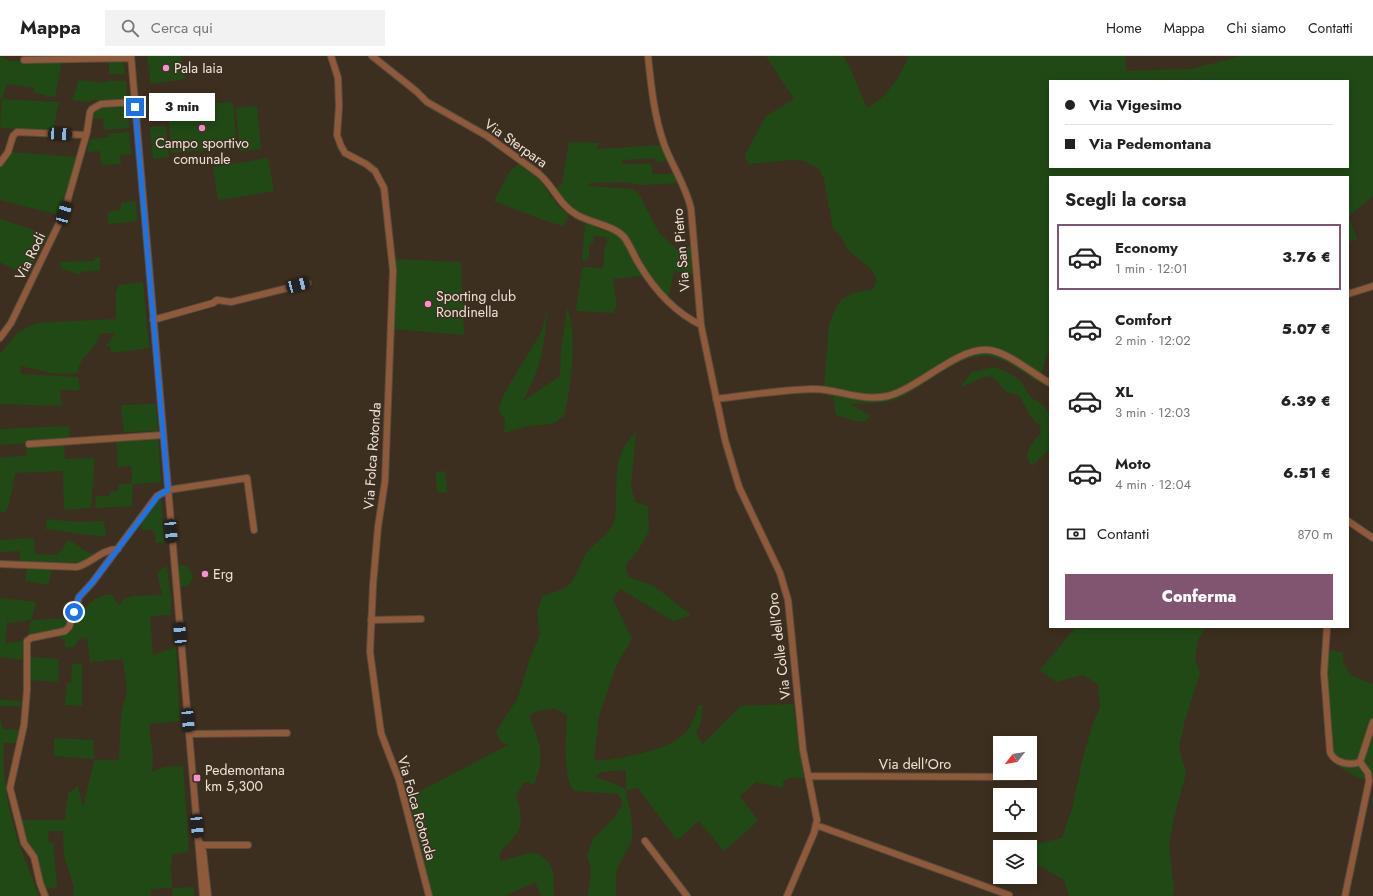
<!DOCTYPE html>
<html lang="it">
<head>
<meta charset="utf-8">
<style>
  :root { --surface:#fff; --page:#f2f2f2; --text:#222; --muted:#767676; --line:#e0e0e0; --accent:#815470 }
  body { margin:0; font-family:Jost,sans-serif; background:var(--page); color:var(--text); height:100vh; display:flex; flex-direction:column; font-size:15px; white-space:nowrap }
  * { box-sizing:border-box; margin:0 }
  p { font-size:13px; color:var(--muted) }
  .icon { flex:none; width:22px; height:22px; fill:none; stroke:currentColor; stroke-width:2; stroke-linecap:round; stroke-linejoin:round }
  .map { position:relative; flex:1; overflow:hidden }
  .panel { position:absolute; left:1049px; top:120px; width:300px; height:452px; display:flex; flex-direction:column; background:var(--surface); border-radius:0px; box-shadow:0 2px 10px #0003 }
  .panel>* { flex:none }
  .hud { position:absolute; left:1049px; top:24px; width:300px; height:88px; border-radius:0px; box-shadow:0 2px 10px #0003; display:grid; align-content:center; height:88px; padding:0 16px; background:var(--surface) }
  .needle { width:26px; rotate:239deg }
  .controls { position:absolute; left:993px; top:680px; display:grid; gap:8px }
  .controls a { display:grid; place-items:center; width:44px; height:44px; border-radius:0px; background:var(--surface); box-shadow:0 2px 10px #0003; font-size:20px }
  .end { position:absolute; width:18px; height:18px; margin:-9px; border:5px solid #1a73e8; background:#fff; box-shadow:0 0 0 2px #fff }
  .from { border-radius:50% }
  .bubble { position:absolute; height:28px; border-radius:0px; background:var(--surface); box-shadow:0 2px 10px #0003; font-size:13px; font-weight:800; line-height:28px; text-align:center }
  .car { position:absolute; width:12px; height:24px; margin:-12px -6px; border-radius:5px; box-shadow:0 0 3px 1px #0007; background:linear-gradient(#222 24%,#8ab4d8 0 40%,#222 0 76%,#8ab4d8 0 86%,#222 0) }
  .hud b { display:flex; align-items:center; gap:14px; height:38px; font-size:15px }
  .hud b+b { border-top:1px solid var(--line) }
  .hud i { width:10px; height:10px; background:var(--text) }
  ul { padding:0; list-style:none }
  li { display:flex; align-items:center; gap:12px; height:66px; margin:0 8px 6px; padding:0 8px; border:2px solid transparent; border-radius:0px }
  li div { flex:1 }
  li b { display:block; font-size:15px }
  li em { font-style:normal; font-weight:800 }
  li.active { border-color:var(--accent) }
  li>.icon { width:36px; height:36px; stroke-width:1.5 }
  h2 { padding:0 16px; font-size:18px; line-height:48px }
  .pay { display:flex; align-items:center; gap:10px; height:44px; padding:0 16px; font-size:15px }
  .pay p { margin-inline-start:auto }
  .primary-button { display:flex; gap:8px; margin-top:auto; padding:8px 16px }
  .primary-button a { flex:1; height:46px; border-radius:0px; background:var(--accent); color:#fff; font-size:16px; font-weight:800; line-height:46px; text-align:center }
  header { display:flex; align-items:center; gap:24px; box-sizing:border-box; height:56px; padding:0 20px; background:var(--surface); border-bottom:1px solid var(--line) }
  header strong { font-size:19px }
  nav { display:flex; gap:22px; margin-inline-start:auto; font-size:14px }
  .search { width:280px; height:36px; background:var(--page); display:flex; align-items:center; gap:10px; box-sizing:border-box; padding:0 14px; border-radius:0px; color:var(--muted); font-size:15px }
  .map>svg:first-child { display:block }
  .green { fill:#214916; fill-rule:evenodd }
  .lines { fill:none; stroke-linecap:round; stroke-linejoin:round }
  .minor-casing { stroke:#594c3d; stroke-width:8 }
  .minor { stroke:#8f593b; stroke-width:6 }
  .route { stroke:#1a73e8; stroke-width:5 }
  .poi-dot { fill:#f690cf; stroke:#3d2f1f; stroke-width:1.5 }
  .labels { text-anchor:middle; stroke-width:3; stroke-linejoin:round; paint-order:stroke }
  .poi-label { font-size:14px; fill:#ede4da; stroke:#3d2f1f; text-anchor:start }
  .street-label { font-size:14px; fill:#ede4da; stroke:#3d2f1f }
</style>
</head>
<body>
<header>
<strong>Mappa</strong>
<div class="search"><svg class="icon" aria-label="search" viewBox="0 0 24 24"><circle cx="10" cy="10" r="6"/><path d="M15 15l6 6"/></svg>Cerca qui</div>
<nav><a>Home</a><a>Mappa</a><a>Chi siamo</a><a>Contatti</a></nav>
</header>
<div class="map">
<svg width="1373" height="840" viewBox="0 0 1373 840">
  <rect width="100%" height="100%" fill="#3d2f1f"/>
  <path class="green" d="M0 0 9 5H62L55 41H46V39L34 37 35 32 7 28 2 43 59 46 53 75 0 72 2 43H0Z
    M147 0H181L185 23 151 28Z
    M766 0H843L850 11 867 52C887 42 900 20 909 0H1125L1126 15 1192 13 1241 0H1373V140L1349 160 1357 183 1348 186V121H1050V288L1041 319 1050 331C1030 324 1015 307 993 301 959 293 924 334 894 344 880 348 865 347 851 348L870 360 866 365H855L836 359 833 341 819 337 824 331 829 269 833 258 841 244 853 237 873 233 877 224 871 213 848 194 841 180 833 172 824 123 819 113 805 105 792 104 748 108 745 99 766 60 794 43ZM1050 25H1348V111H1050Z
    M109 4H123L125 18H109Z
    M79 24 105 27 106 25H126L127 44H90L89 46 72 44Z
    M233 46 237 92 171 97 168 51Z
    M127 49 129 72 104 74 103 62 91 63 93 59 100 51Z
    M257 50 261 93 240 95 236 52Z
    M166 70 169 101 153 103 150 71Z
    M129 76 131 98 120 99 121 108 101 109 100 95 87 96 90 83 109 81V78Z
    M569 86 599 87 597 93 661 89 668 105 657 106 655 102 622 104V108H651L653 118H674L679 127 642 129 621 126 590 127 589 130 633 133 640 140 659 177 679 195 691 190 693 218 674 215 668 243C652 224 638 204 626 182L628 179 578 156 565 146 555 132 562 128Z
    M10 96 76 101 59 159 0 144V111Z
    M268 102 274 135 218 144 213 111Z
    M520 107 536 119 558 150 569 159 563 170 543 164 494 145 510 115Z
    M136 145 137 165 108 168V156L121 154V147Z
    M0 163 48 179 26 220 0 206Z
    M585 167 616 178 621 182 642 218 641 220 613 223 617 251 615 252 614 257 576 255 582 212 585 211 603 212 605 189 607 188V181L593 180V187L589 188V203L582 206Z
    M95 201H100V214L80 216V219L60 212 61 206 94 205Z
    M394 203 461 206 464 279 393 273Z
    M143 226 149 292 111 297 110 290H106L116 277H101C98 283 95 289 91 294 84 302 78 306 78 317L56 318 20 310 21 318 78 321 80 334H60L62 350 0 348V298L18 276 36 267 116 263V236L119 229Z
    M567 252C578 280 571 330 564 360L552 368 528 370 504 377 505 364 498 354 505 336 542 275 547 254C545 291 541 311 523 345L560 320 561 296Z
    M994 311 1007 316 1020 324 1030 341 1044 350 1050 358V393L1032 410C1021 398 1033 386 1041 377L1040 370 1030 360 1019 339 1006 336 994 322 986 320 959 332 972 316Z
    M156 348 158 375 124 376 121 349Z
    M69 370V384L0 389V373Z
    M636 377 631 430 635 446 648 450 649 475 639 493 625 510 629 521 654 530 691 559 673 565 621 533 612 542 632 583 617 608 599 660 594 704C607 707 654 695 667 689 673 687 681 681 685 677 693 669 695 658 699 649H703L700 669 696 677 703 688 741 650 793 648 804 723 792 721 783 725V732L756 726 740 740 758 765 724 795 699 765 677 784 638 732 626 734C628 748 634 767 632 781 632 788 620 805 617 815 615 823 617 832 616 840H588L591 813 587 800 593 783 615 761 623 747 618 738 575 735C561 724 567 677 567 659L554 652 535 656 529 660C540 687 546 700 534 728L524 726 516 740C519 751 524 766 517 777 512 785 504 790 499 799L501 805 534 796C556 807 554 817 554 840H541L535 826 505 840H432L426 812 407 742 508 689 500 685 496 675 518 642 529 605 540 578 537 557 542 540C550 537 562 535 568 530 578 521 579 508 586 498 593 488 613 475 615 463 619 432 609 400 636 377ZM626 714V734L618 729 595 721 601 716Z
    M158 381 161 426 133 428 132 450 95 452 96 440H110L109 436 118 435 119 429 132 427 131 410 118 411 116 383Z
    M64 387 65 403 94 402C95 419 92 435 91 452L64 454 63 415 15 417 9 449 5 456H0V402L27 399 26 390Z
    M445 415 447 437 437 436 436 416Z
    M161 440 164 487H156L154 474H142L141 466Z
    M47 463 77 466 104 465 106 481 45 473Z
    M34 482 35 498 56 499 63 493 67 485H71L87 496 96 498 86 506 78 508H20V495L0 496V484Z
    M183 509 189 512 193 521 190 528 183 531H179L178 510Z
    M167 510 170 537 168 538H171V559L150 560 153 599 176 591 180 665 149 668 153 701 152 716 164 711 183 710 189 795 172 799 171 813 172 832 194 831V840H173L172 832 151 833V840H73L74 831 64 800 63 775H48L49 787 53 786 57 831 44 833 26 787 20 764H65L68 737 78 730 83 752 94 704H119L121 659 127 634 123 603 90 606 87 581 80 583 72 592 65 591V584L60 582 59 579C71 566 94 535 113 539L115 545 120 549 122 544 133 540 162 539 157 516Z
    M53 511 48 529 25 525 27 512Z
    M0 542 36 546 31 564 71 562C65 578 44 577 28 580L31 564 8 567V560L5 588 25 584V604L0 601Z
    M1076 571H1206L1198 584 1195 604 1200 617 1184 668 1179 691 1186 717 1173 766 1169 789 1174 835 1172 840H1069L1064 824 1042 811 1030 806V791H1023L1062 782 1072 753 1082 705 1093 667 1100 651 1098 628 1083 619 1056 626 1040 614Z
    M1332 594 1343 597V605L1350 619 1373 628V725C1353 722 1340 713 1326 698L1327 675 1320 621 1321 607Z
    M28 601 59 603 58 626 28 624Z
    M82 607V650L65 649 67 627H71L72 608Z
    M0 643 24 646V650H0Z
    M0 661 3 673 22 674 18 687H4C1 724 10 762 22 796 27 811 35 825 38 840H0Z
    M54 682 93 684 94 703 54 700Z"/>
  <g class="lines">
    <g class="minor-casing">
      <path id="minor" d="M131 0 203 840
        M331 0 338 22 339 51 337 79 341 90 345 97 366 108 375 115 384 132 393 214 391 267 385 425 378 471 373 529 370 596 381 677 399 724 429 840
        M372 0 416 35 427 46 487 80 538 117C554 130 558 148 577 159 591 167 613 169 624 181 630 189 634 200 639 208 654 233 674 256 701 269
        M648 0C651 29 654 60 664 88 672 110 686 130 691 153L701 269 725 384 739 431 780 517 788 544 803 694 817 764 814 777 787 840
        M24 4 131 2
        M0 107 8 96 13 80 17 76 86 79
        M1348 238 1373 230
        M153 264 213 247 217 244 231 246 308 227
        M0 282 11 267 64 157 87 76 90 56 92 53 101 48 135 46
        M716 343C748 339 781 334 813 333 839 333 862 346 888 340 919 332 959 290 989 294 1008 296 1033 318 1050 327
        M29 388 163 379
        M1348 465 1373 482
        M0 508 77 511C92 507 102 493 118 493
        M371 564 421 563
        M1327 571 1324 617 1330 696C1334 707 1350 710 1360 706
        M189 678 287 677
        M808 720 1023 721
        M816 769 1009 839
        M645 785 687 840
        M200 787 203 795 208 840
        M201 789H248
        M45 840 40 827 34 801 24 787 10 732 24 669 27 634V585L31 582 65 575 69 571 79 541 92 527 157 440 168 434 247 422 254 474
        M1345 840 1369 725 1368 717 1360 706 1373 666"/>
    </g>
    <use href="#minor" class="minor"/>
  </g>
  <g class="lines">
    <path class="route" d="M74 556 79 541 92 527 158 440 168 434 135 51"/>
  </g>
  <g class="poi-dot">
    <circle cx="166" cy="12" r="4"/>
    <circle cx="202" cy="72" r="4"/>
    <circle cx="428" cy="248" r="4"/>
    <circle cx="205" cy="518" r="4"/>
    <rect x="193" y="718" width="8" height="8" rx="2"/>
  </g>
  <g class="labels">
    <g class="poi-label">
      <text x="174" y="17">Pala Iaia</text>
      <text x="202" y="92" text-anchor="middle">Campo sportivo<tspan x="202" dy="16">comunale</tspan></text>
      <text x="436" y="245">Sporting club<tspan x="436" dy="16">Rondinella</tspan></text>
      <text x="213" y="523">Erg</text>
      <text x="205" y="719">Pedemontana<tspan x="205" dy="16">km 5,300</tspan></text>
    </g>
    <g class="street-label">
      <text transform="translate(516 87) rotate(35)" y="5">Via Sterpara</text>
      <text transform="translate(681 194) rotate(-95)" y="5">Via San Pietro</text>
      <text transform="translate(30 200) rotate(-64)" y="5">Via Rodi</text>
      <text transform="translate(372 400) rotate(-86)" y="5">Via Folca Rotonda</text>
      <text transform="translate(779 590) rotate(-97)" y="5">Via Colle dell'Oro</text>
      <text x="915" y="713">Via dell'Oro</text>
      <text transform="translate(417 752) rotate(74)" y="5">Via Folca Rotonda</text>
    </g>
  </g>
</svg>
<div class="controls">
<a><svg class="needle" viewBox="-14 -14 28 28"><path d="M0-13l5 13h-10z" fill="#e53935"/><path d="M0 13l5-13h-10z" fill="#767676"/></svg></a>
<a><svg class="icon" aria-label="locate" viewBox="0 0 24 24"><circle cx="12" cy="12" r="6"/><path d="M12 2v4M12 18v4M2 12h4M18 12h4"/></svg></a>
<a><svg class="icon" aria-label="layers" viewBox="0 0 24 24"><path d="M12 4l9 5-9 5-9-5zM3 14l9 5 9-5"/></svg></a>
</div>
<i class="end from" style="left:74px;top:556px"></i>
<i class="end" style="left:135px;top:51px"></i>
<div class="bubble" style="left:149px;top:37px;width:66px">3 min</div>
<i class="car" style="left:60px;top:78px;rotate:93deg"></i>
<i class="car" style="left:64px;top:157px;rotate:16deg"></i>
<i class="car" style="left:298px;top:229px;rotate:75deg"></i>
<i class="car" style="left:171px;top:475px;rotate:175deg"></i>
<i class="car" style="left:180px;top:578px;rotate:355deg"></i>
<i class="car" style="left:188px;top:664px;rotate:175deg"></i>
<i class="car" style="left:197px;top:770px;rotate:175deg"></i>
<div class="hud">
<b><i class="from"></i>Via Vigesimo</b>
<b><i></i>Via Pedemontana</b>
</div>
<section class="panel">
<h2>Scegli la corsa</h2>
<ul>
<li class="active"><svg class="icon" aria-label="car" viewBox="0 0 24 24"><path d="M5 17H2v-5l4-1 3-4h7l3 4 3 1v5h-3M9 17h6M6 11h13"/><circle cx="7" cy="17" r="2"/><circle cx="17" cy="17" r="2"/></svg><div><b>Economy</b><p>1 min · 12:01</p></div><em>3.76 €</em></li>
<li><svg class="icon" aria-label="car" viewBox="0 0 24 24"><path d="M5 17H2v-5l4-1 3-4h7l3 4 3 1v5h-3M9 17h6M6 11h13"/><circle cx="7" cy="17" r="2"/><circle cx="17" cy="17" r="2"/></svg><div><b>Comfort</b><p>2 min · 12:02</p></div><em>5.07 €</em></li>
<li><svg class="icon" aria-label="car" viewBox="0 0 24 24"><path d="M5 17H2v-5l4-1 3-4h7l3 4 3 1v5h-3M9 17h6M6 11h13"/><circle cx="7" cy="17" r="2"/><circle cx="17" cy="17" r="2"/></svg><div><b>XL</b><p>3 min · 12:03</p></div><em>6.39 €</em></li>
<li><svg class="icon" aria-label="car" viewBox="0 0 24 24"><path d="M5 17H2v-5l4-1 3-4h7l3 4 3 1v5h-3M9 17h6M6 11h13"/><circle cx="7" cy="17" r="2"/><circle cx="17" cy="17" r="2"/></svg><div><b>Moto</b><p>4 min · 12:04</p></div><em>6.51 €</em></li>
</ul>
<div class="pay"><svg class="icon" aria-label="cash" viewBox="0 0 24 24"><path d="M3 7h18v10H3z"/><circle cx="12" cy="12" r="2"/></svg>Contanti<p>870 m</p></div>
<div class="primary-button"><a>Conferma</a></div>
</section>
</div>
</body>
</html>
